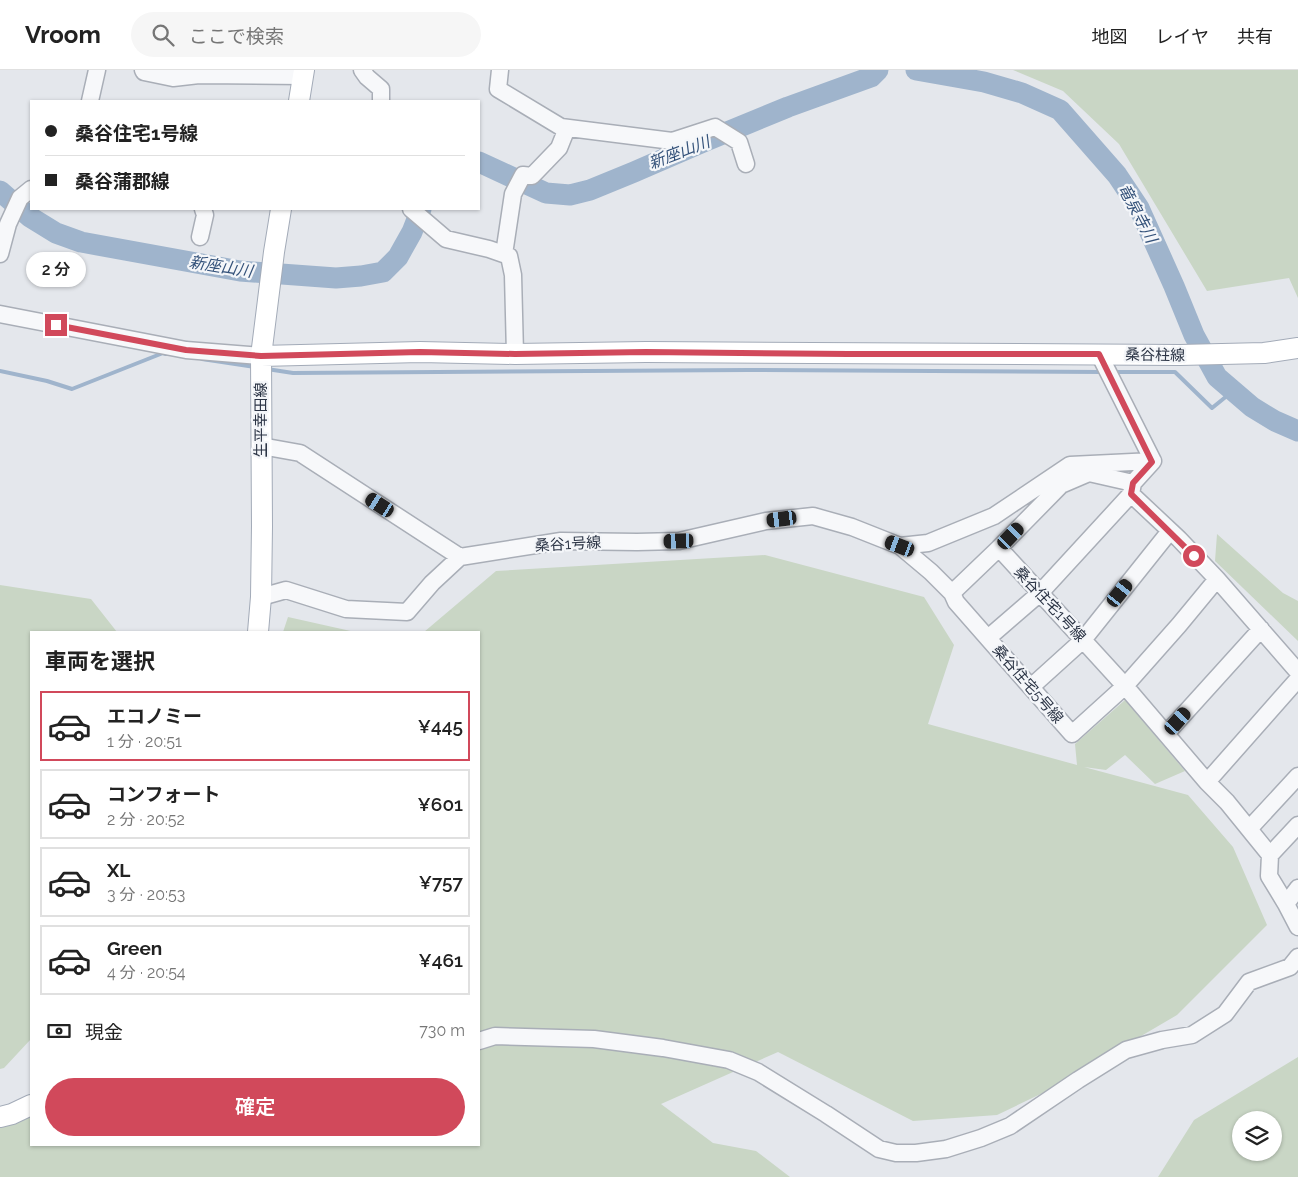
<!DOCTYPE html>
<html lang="ja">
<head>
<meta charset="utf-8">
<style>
  :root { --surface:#fff; --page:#f6f6f6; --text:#222; --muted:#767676; --line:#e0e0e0; --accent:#d1495b }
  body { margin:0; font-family:Raleway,"Noto Sans JP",sans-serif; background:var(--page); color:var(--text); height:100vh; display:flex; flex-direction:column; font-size:19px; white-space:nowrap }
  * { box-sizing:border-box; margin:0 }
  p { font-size:16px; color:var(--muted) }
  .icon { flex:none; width:28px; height:28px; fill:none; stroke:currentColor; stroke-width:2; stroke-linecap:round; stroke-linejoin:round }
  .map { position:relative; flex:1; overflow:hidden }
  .side { position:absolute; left:30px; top:561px; width:450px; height:515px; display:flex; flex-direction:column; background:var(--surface); border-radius:0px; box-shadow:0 1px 4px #0004 }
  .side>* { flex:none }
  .top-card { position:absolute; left:30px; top:30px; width:450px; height:110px; border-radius:0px; box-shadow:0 1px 4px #0004; display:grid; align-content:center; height:110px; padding:0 15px; background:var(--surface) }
  .controls { position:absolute; left:1232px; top:1041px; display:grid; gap:10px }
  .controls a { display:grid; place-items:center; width:50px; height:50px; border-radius:50%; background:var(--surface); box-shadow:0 1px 4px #0004; font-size:25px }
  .end { position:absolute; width:22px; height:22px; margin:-11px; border:6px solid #d1495b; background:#fff; box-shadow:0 0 0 2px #fff }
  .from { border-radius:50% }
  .bubble { position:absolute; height:35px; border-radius:18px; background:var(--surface); box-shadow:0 1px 4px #0004; font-size:16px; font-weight:600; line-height:35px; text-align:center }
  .car { position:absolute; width:15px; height:30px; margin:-15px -8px; border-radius:6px; box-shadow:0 0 4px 1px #0007; background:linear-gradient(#222 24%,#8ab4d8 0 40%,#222 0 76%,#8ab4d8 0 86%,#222 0) }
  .top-card b { display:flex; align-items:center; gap:18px; height:48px; font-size:19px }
  .top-card b+b { border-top:1px solid var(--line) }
  .top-card i { width:12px; height:12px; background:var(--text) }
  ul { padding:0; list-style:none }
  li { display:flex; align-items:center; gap:15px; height:70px; margin:0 10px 8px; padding:0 5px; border:2px solid var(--line); border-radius:0px }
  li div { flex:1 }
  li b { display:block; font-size:19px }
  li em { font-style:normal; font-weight:600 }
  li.selected { border-color:var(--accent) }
  li>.icon { width:45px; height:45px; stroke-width:1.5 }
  h2 { padding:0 15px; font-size:22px; line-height:60px }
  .pay { display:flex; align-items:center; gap:12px; height:55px; padding:0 15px; font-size:19px }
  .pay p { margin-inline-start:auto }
  .cta { display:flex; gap:10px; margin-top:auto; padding:10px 15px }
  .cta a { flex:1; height:58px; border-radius:30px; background:var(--accent); color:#fff; font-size:20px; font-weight:600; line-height:58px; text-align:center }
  header { display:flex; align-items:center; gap:30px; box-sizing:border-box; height:70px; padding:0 25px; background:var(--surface); border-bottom:1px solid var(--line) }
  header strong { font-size:24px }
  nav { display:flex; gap:28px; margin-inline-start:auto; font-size:18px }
  .search { width:350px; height:45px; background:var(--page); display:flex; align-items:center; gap:12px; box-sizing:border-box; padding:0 18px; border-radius:28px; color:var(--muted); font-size:19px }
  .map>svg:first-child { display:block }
  .green { fill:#c9d6c5; fill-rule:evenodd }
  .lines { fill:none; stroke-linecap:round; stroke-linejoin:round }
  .stream { stroke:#9fb4cc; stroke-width:4 }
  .river { stroke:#9fb4cc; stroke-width:21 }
  .minor-casing { stroke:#a9aeb7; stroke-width:19 }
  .major-casing { stroke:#a3abb8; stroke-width:22 }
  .minor { stroke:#f7f8fa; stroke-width:16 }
  .major { stroke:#fff; stroke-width:20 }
  .route { stroke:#d1495b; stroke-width:6 }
  .labels { text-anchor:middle; stroke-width:4.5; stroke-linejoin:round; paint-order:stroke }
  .street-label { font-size:15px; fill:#2b3445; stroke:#f4f6f9 }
  .water-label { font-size:16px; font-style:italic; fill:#34527a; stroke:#f4f6f9 }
</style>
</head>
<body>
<header>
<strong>Vroom</strong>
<div class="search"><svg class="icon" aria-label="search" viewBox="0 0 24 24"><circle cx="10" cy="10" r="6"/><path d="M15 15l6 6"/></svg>ここで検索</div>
<nav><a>地図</a><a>レイヤ</a><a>共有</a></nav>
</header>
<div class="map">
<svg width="1298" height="1107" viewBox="0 0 1298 1107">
  <rect width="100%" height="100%" fill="#e4e7ec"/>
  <path class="green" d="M1013 0H1298V228L1289 208 1207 221 1119 74 1063 21Z
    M1217 464 1283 523 1298 531V571L1215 491Z
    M765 485 924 527 954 575 928 654 1077 695 1075 674 1125 630 1185 701 1155 714 1125 685 1106 700 1084 697 1188 725 1233 777 1267 855 1177 945 1049 1020 997 1045 913 1051 778 982 661 1034 713 1073 756 1081 790 1107H0V1057L31 1047V1075H479V562H424L496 501Z
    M0 515 91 529 117 562H31V969L4 998 0 999Z
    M288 547 355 562H283Z
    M1298 987V1107H1158L1194 1050ZM1241 1050H1274V1082H1241Z"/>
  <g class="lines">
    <path class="stream" d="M202 289 255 297
      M267 299 293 303 747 300 1102 302
      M0 301 47 311 72 319 163 283 166 284
      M1114 302H1175L1212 338 1233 321"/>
    <path class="river" d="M916 0 984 12 1022 23 1060 40 1117 105 1139 138 1174 216 1194 265 1217 307 1252 337 1275 351 1298 361
      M479 92 546 123 570 125 590 120 634 102 703 72 788 37 871 7 878 0
      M0 121 30 147 56 163 81 172 240 201 336 208 361 206 383 202 398 187 412 162 421 139"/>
    <g class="minor-casing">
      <path id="minor" d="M143 0 144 2 173 8 199 5 303 6
        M362 0 367 7 381 19V31
        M500 0 498 19 561 57 672 71 715 57 739 72 746 94
        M90 31 97 0
        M411 139 446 169 489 179 509 186 513 205 515 284
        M200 167 205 145 203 139
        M0 184 8 154 20 128 31 119
        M504 184 513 124 523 105 532 106 559 78 567 58
        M0 244 186 280 261 286
        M1099 284 1153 391
        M261 376 300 383 460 487 561 471 637 472 679 471 766 451 813 446 852 457 900 476 931 502 952 523 956 532 1072 664 1125 616 1179 555 1217 509
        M1153 391 1133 413 1131 424 1179 469 1217 509 1298 602
        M900 476 928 473 994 446 1070 395 1153 391
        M999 478 1125 616 1207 712 1227 732 1270 785
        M952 523 999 478 1061 415 1089 403 1133 413
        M261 527 286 520 346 539 407 542 432 513 460 487
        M988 568 1040 523 1131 424
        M1031 617 1083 570 1170 461
        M1166 664 1261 559
        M1207 712 1298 609
        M1249 759 1298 706
        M1270 785 1269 806 1286 834 1298 857
        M1270 785 1298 755
        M1286 834 1298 818
        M479 971 495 966 594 969 663 978 729 990 758 1002 826 1044 879 1079 896 1083H916L946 1079 981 1068 1010 1056 1078 1010 1126 980 1162 970 1192 965 1225 944 1249 912 1290 897 1298 887"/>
    </g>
    <g class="major-casing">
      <path id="major" d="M299 31 304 0
        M261 286 420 282 515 284 646 282 1180 285 1264 283 1298 278
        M258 562 261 527 262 456 261 286 274 182 281 139
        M0 1047 12 1044 31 1035"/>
    </g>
    <use href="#minor" class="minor"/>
    <use href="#major" class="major"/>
  </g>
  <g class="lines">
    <path class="route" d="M56 255 186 280 261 286 420 282 515 284 646 282 848 284H1099L1152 392 1133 413 1131 424 1194 486"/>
  </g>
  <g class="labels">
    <g class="street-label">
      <text transform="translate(1155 285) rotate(1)" y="5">桑谷柱線</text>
      <text transform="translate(261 350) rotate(-90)" y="5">生平幸田線</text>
      <text transform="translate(568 474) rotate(-3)" y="5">桑谷1号線</text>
      <text transform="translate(1050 534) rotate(47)" y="5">桑谷住宅1号線</text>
      <text transform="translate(1028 614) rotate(49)" y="5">桑谷住宅5号線</text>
    </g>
    <g class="water-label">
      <text transform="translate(679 82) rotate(-21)" y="6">新座山川</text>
      <text transform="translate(1138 143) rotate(62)" y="6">竜泉寺川</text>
      <text transform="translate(221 196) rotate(9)" y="6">新座山川</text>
    </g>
  </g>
</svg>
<div class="controls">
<a><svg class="icon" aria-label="layers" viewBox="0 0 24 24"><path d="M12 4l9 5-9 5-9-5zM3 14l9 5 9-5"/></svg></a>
</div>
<i class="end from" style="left:1194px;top:486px"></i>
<i class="end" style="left:56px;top:255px"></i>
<div class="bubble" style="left:26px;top:182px;width:60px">2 分</div>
<i class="car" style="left:380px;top:435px;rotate:303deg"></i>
<i class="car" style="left:782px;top:449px;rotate:263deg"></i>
<i class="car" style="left:1011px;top:466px;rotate:44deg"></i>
<i class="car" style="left:679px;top:471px;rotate:268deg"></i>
<i class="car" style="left:900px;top:476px;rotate:291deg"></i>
<i class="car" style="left:1120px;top:523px;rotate:39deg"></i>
<i class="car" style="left:1178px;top:651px;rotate:42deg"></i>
<div class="top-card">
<b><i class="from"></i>桑谷住宅1号線</b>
<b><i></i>桑谷蒲郡線</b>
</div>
<section class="side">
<h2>車両を選択</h2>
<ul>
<li class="selected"><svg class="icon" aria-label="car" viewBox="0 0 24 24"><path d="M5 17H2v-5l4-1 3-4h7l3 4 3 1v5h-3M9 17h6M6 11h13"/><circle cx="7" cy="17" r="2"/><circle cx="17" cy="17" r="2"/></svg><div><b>エコノミー</b><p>1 分 · 20:51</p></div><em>¥445</em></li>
<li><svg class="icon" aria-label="car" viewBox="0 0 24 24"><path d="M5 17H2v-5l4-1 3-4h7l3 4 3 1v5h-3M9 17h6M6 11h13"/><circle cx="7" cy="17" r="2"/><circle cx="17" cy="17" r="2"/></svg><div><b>コンフォート</b><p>2 分 · 20:52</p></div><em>¥601</em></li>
<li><svg class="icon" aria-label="car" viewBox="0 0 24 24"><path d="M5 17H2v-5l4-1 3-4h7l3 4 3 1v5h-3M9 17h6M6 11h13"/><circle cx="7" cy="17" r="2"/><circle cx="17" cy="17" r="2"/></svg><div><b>XL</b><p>3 分 · 20:53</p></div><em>¥757</em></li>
<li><svg class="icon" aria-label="car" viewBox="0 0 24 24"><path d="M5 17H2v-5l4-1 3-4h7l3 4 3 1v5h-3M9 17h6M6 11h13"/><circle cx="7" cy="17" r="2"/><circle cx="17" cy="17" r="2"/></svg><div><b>Green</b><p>4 分 · 20:54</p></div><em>¥461</em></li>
</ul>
<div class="pay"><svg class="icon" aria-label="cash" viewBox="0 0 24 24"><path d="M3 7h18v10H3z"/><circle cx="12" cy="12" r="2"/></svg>現金<p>730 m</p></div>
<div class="cta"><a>確定</a></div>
</section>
</div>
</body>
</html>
